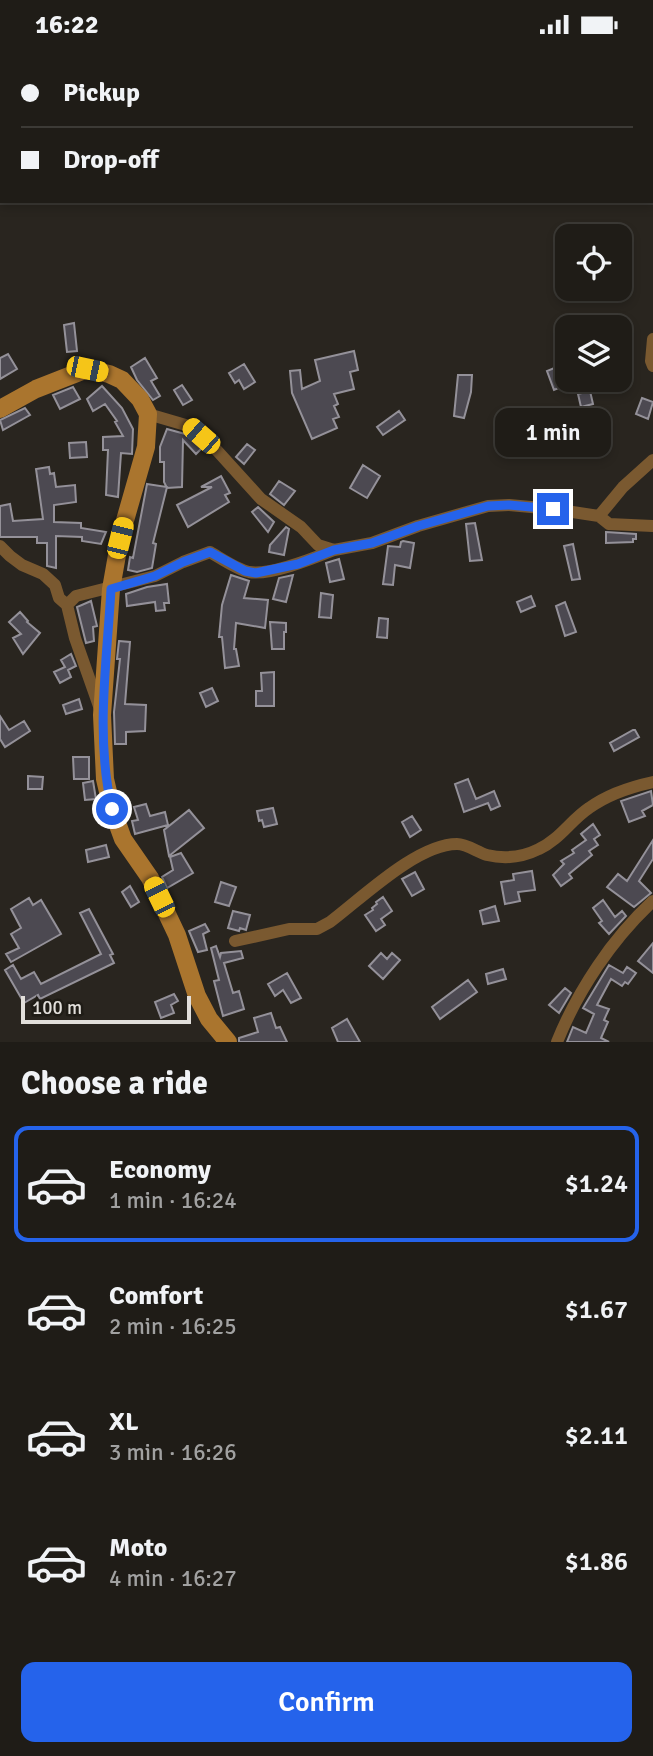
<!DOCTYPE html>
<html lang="en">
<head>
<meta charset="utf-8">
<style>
  :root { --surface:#1f1c17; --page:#272520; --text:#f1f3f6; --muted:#a1a1a1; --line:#3c3a36; --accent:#2563eb }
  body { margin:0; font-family:Signika,sans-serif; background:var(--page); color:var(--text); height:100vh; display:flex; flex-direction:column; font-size:26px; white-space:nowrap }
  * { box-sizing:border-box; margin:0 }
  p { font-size:23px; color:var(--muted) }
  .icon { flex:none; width:38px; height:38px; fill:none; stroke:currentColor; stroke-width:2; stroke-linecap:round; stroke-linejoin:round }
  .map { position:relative; height:993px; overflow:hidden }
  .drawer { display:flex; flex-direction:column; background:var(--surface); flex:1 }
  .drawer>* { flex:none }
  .guide { position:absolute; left:0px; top:0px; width:654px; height:154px; box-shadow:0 4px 10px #0003,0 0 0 2px var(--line); display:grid; align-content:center; height:154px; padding:0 21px; background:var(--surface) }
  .buttons { position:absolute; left:555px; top:175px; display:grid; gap:14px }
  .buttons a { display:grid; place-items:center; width:77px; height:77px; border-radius:14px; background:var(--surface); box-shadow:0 4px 10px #0003,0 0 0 2px var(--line); font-size:35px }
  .scale { position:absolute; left:21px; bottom:18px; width:170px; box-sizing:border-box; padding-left:7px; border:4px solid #e2dfdb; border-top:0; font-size:19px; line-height:24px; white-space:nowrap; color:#e2dfdb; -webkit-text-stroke:5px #1f1c16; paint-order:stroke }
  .end { position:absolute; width:32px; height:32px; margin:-16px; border:9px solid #2563eb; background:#fff; box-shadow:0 0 0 4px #fff }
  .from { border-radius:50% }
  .bubble { position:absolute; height:49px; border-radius:14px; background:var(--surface); box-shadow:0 4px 10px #0003,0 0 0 2px var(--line); font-size:23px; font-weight:600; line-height:49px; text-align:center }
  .car { position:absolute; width:21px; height:42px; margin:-21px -10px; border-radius:9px; box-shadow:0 0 5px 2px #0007; background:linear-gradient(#f5c518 24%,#345 0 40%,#f5c518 0 76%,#345 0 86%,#f5c518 0) }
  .guide b { display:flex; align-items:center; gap:24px; height:66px; font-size:26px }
  .guide b+b { border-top:2px solid var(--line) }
  .guide i { width:18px; height:18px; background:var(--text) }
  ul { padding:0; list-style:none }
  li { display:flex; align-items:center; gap:21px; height:116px; margin:0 14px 10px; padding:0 7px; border:4px solid transparent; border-radius:14px }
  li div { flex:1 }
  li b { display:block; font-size:26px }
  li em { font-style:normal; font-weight:600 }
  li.active { border-color:var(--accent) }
  li>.icon { width:63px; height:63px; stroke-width:1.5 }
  h2 { padding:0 21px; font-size:32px; line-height:84px }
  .action { display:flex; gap:14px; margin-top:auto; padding:14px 21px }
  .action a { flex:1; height:80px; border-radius:14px; background:var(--accent); color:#fff; font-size:28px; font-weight:600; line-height:80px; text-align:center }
  .status { display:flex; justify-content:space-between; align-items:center; height:49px; padding:0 35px; background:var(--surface); direction:ltr }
  .status svg { height:19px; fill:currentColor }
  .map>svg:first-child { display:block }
  .building { fill:#4c4951; stroke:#949199; stroke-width:2 }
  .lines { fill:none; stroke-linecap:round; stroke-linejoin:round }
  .street { stroke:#7a5930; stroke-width:12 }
  .secondary { stroke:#aa752e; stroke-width:18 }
  .route { stroke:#2563eb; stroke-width:9 }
</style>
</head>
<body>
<div class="status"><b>16:22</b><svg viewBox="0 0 49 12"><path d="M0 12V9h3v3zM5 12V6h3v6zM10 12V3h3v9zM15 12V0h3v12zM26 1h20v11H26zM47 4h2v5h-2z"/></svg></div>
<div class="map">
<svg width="653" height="993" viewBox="0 0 653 993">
  <rect width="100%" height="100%" fill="#29251f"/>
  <path class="building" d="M74 274 77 302 67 303 64 276Z
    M354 302 358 321 350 323 354 340 334 345 338 355 334 357 339 368 333 370 337 379 312 390 292 344 290 322 300 321 302 340 320 332 315 311Z
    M8 305 17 320 0 330V309Z
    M145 309 157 329 151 332 160 347 153 351 137 331 131 318Z
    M244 315 255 333 244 340 239 331 235 334 229 324Z
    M559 317 566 336 554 341 547 322Z
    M458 326H472L471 343 464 369 454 367Z
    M182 336 192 351 183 356 174 341Z
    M102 337 122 359 133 380 132 405 121 404 118 448 106 446 108 401H103V388L123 387 115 373 117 372 105 355 93 362 87 350Z
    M73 338 80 350 60 360 53 346Z
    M590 342 593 355 581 358 578 345Z
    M642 349 653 353 648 370 636 365Z
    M25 359 30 366 3 381 0 371Z
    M399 362 405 371 383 386 377 378Z
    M167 380 185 385 202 399 196 405 183 391 182 438 167 439 164 433V413H160V398Z
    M86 393 87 408 70 409 69 394Z
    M247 395 255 401 244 415 236 408Z
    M363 416 380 427 367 449 350 439Z
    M49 418 50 425 54 424 56 438 75 436 76 453 54 456V473L81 474V479L106 483 101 495 82 492V488L56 487V519L47 517V494H37V488H0V457L10 455 13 472 43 470 36 420Z
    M221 427 230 444 225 446 229 453 188 478 177 456 212 438H201Z
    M279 432 295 442 284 456 270 445Z
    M147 435 167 438 153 494 156 495 152 519 137 523 128 521 130 508 133 509Z
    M258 458 274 473 268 483 252 463Z
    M475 474 482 511 470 512 466 475Z
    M286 478 289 480 284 506 269 503 270 496Z
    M606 483 636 485V490H633V493L606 494Z
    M403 492 414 494 410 519 395 516 393 536 383 535 388 497 400 498 401 493Z
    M573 495 580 530 572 531 564 497Z
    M339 510 344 530 330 533 326 514Z
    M231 526 249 532 244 549 268 551 265 579 236 574 234 600H236L239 617 225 619 222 588H219L222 556Z
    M293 526 286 553 273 550 279 529Z
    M167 535 169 554H164L165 561 156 562 155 553 127 557 126 545 147 538Z
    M321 544 333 546 331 569 319 568Z
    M531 547 535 557 521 563 517 553Z
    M91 552 97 577 93 578 94 592 86 594 77 558Z
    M565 553 576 583 565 587 556 557Z
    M20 563 28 572 27 573 40 584 23 605 13 589 21 585 9 573Z
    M379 569 388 570 387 589 377 588Z
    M270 573 286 574V583H284V600H272Z
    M119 592 130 593 125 655 146 656 145 682 126 683V695H115L114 663 120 610H117Z
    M71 605 76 617 68 621 71 628 60 634 54 623 65 618 61 611Z
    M274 623V657H256V642H262L261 624Z
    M212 639 218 652 206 658 200 644Z
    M79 650 82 660 66 665 63 656Z
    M0 667 9 681 24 672 30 682 5 698 0 690Z
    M633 681H635L639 688 614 702 610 694Z
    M73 708H89V730H74Z
    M28 727 43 728 42 740H28Z
    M468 730 476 750 494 742 500 757 491 761 488 754 464 763 455 735Z
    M93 732 96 750 85 751 83 734Z
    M651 742 653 756 642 762 645 767 629 773 621 752Z
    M146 755 150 767 165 763 168 776 135 785 132 772 138 771 134 758Z
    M273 759 277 775 264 778 262 771 259 772 257 762Z
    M189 761 204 779 169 807 164 781Z
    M412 767 421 781 410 788 402 773Z
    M593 775 600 786 594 790 598 796 589 802 592 806 569 825 572 829 561 837 553 826 564 815 561 812 574 804 572 801 586 791 581 785Z
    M653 791V810L639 832 651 844 634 858 607 838 618 825 627 832Z
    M106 796 109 808 88 813 86 801Z
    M181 804 193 824 167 839 162 828 173 821 170 808Z
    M532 822 535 841 518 843 520 852 505 855 501 833 514 831 513 825Z
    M415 823 424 840 412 847 402 830Z
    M221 833 236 838 229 857 215 853Z
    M130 837 139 853 131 858 122 843Z
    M383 848 392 862 381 870 385 876 376 882 365 866 373 861 372 859 377 855 376 853Z
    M29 849 33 856 41 851 61 885 11 913 6 905 19 899 11 885 21 879 11 860Z
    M603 851 615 868 622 862 626 867 609 885 599 874 602 872 593 859Z
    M495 857 499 872 483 875 480 862Z
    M89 860 113 905 110 906 114 914 40 950 38 946 24 954 5 921 13 916 21 930 34 923 41 935 101 905 80 864Z
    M233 862 250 866 246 881 240 879 239 882 228 879Z
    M205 875 209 882 203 885 207 901 198 903 189 882Z
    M653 894V924L638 912Z
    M216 897 220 908 221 904 241 902 243 909 224 914 233 944 239 942 244 960 223 967 214 932 219 931 211 899Z
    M381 904 387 910 392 904 400 911 383 930 369 917Z
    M609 916 623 924 627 918 636 924 628 935 625 933 622 937 611 930 597 956 609 960 604 971 608 973 601 989 609 993H567L573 978 586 984 594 965 583 959Z
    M503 920 506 930 488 935 486 925Z
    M287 924 301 949 291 954 283 941 275 947 268 935Z
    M468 931 477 943 440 970 432 958Z
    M565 939 571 944 559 964 549 956Z
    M174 945 178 952 171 956 174 964 161 969 155 953Z
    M271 964 276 979 280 978 287 993H239V989L258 983 254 969Z
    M347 970 360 993H338L332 979Z"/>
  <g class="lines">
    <path class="street" d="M653 290 651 312 653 317
      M148 365 189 377 212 396 261 450 301 478 318 496 334 501 372 494 418 477 488 457 509 456 553 460 599 467 609 475 653 477
      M599 467 623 438 653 411
      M0 497 10 507 22 516 43 525 55 536 59 549 67 556 75 589 100 660
      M67 556 76 547 155 527 183 513 210 503C222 510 236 520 249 523 270 527 314 509 334 501
      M235 892 289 880H317L330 873C362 849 417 795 457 795 467 795 477 803 487 806 504 810 523 808 539 800 559 791 571 771 589 759 608 745 630 738 653 733
      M557 993C578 941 612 890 653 852"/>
    <path class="secondary" d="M0 360 36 340 87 320 109 325 122 331 140 350 148 365 146 398 120 489 111 540 102 666 105 730 112 760 123 790 150 829 177 886 197 947 209 970 228 993"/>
  </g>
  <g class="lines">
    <path class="route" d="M112 760C95 687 107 613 111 540L155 527 183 513 210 503 245 522 256 524 298 515 334 501 372 494 418 477 488 457 509 456 553 460"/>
  </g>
</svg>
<div class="buttons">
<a><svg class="icon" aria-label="locate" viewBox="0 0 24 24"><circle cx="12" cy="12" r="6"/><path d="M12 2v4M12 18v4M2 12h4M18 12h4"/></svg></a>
<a><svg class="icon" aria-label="layers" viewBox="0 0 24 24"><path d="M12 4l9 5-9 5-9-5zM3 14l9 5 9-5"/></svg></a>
</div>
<div class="scale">100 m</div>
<i class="end from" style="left:112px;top:760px"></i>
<i class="end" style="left:553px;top:460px"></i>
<div class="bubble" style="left:495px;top:359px;width:116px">1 min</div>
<i class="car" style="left:87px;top:320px;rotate:102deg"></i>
<i class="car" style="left:201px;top:387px;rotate:311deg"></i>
<i class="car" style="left:120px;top:489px;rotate:14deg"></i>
<i class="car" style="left:159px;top:848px;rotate:334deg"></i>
<div class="guide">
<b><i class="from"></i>Pickup</b>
<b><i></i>Drop-off</b>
</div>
</div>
<section class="drawer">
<h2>Choose a ride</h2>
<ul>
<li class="active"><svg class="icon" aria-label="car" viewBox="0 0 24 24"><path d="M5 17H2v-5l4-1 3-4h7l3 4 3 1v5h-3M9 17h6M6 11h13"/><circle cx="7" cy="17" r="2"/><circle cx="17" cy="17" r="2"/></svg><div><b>Economy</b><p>1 min · 16:24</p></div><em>$1.24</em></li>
<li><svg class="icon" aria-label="car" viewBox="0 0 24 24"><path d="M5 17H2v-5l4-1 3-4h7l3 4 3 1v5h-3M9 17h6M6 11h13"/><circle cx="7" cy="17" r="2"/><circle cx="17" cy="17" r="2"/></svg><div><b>Comfort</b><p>2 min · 16:25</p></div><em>$1.67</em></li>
<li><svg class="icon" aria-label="car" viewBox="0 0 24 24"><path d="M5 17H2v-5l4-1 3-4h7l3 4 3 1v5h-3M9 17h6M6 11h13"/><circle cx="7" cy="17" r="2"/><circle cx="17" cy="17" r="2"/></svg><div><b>XL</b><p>3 min · 16:26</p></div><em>$2.11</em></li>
<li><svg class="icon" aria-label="car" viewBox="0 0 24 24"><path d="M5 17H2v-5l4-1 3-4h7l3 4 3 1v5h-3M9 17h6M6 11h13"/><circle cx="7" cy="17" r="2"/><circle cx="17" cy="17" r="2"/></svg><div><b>Moto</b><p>4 min · 16:27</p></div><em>$1.86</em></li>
</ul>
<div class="action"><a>Confirm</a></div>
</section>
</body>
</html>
